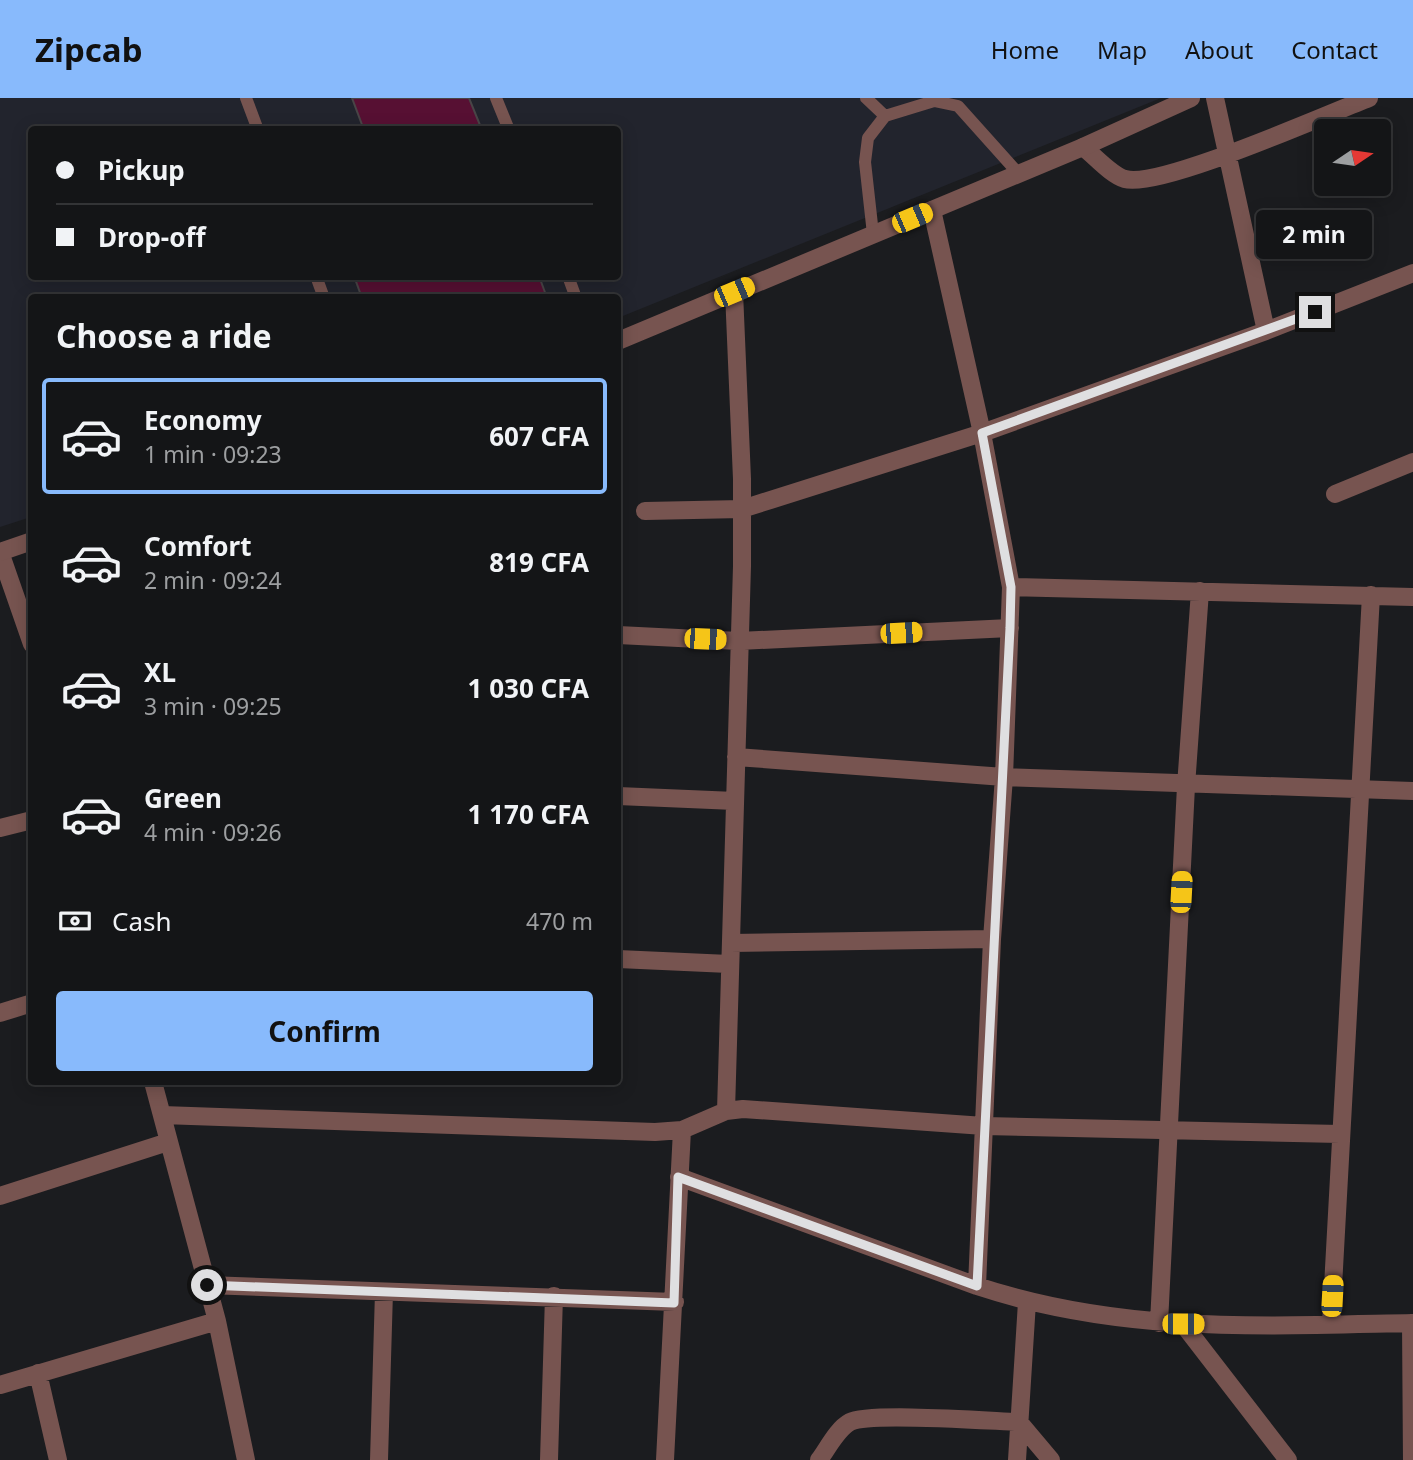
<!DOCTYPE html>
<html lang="en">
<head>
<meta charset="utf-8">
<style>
  :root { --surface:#141517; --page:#1d1e20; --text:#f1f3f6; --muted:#9d9fa1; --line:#333436; --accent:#88bafc }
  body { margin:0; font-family:"Noto Sans",sans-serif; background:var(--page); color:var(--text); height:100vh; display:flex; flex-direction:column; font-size:26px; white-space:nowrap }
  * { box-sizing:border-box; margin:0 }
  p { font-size:23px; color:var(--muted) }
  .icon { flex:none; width:38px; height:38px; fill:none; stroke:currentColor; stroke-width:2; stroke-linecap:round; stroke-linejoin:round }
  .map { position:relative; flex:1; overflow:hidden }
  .panel { position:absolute; left:28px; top:196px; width:593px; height:791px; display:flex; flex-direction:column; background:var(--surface); border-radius:7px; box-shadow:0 4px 18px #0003,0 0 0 2px var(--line) }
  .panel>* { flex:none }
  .hud { position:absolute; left:28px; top:28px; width:593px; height:154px; border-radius:7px; box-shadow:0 4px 18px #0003,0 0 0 2px var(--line); display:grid; align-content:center; height:154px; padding:0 28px; background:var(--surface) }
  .needle { width:46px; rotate:77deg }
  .tools { position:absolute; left:1314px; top:21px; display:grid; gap:14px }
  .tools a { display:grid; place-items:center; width:77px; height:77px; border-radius:7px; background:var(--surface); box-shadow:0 4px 18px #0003,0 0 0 2px var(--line); font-size:35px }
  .end { position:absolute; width:32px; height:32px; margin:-16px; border:9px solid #dfdfe1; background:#111; box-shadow:0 0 0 4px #111 }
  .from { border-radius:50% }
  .bubble { position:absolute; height:49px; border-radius:7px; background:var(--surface); box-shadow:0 4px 18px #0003,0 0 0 2px var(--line); font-size:23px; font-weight:700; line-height:49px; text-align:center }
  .car { position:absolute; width:21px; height:42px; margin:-21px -10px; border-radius:9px; box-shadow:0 0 5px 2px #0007; background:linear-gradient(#f5c518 24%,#345 0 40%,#f5c518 0 76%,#345 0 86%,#f5c518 0) }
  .hud b { display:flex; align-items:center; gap:24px; height:66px; font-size:26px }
  .hud b+b { border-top:2px solid var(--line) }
  .hud i { width:18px; height:18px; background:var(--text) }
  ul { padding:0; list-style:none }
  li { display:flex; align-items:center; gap:21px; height:116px; margin:0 14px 10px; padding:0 14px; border:4px solid transparent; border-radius:7px }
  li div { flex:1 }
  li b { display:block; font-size:26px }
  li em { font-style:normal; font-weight:700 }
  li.on { border-color:var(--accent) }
  li>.icon { width:63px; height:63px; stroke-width:1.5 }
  h2 { padding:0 28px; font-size:32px; line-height:84px }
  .pay { display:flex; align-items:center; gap:18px; height:77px; padding:0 28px; font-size:26px }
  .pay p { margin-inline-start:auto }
  .action { display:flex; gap:14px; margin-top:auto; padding:14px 28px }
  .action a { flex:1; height:80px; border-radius:7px; background:var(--accent); color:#111; font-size:28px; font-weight:700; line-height:80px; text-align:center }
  header { display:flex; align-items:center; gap:42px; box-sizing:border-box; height:98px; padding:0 35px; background:var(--accent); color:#111 }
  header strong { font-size:33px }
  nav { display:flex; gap:38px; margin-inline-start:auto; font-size:24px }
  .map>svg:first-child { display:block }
  .built { fill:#22242d; fill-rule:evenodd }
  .building { fill:#571033; stroke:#494547; stroke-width:2 }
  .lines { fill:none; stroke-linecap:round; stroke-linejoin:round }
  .service { stroke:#775450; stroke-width:12 }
  .minor { stroke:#775450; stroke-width:18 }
  .tertiary { stroke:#775450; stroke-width:18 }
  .route { stroke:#dfdfe1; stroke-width:9 }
</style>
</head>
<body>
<header>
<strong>Zipcab</strong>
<nav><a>Home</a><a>Map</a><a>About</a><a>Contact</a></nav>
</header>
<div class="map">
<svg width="1413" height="1362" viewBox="0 0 1413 1362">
  <rect width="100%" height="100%" fill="#1b1c1f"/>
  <path class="built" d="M0 0H1161L618 220V200H32L31 419 0 429ZM32 32H618V178H32Z"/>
  <path class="building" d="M352 0H469L482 32H364Z
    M354 178H539L547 200H362Z"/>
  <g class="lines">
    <path class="service" d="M246 0 258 32
      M496 0 509 32
      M866 0 885 18
      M873 136 865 64 868 40 885 18 934 3 958 8 1018 75
      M316 178 324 200
      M568 178 576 200"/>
    <path class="minor" d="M1215 0 1266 233
      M1083 49C1095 58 1111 77 1125 81 1159 91 1327 16 1369 0
      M932 112 982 335 1011 489 1004 679 992 841 977 1188
      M1335 396 1413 364
      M645 413 742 411 982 335 1266 233 1413 175
      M0 454 32 546
      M1011 489 1413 499
      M618 537 739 543 1010 530
      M736 659 1004 679 1413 693
      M618 698 735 703
      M0 730 32 722
      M731 845 992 841
      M618 861 729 866
      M0 915 32 905
      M153 984 217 1223 246 1362
      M726 1013 742 468V381L734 194
      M162 1017 655 1034 682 1032
      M679 1079 977 1188C1122 1236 1263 1228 1413 1225
      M0 1098 168 1044
      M207 1187 675 1204
      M1159 1225 1186 688 1200 493
      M1331 1225 1371 497
      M1411 1225 1412 1362
      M1183 1226 1288 1362
      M38 1275 58 1362
      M0 1287 217 1223
      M379 1362 384 1194
      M549 1362 554 1198
      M665 1362 682 1032 726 1013 743 1011 984 1028 1340 1036
      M819 1362C828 1350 837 1331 850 1324 868 1314 991 1323 1019 1324L1051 1362
      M1017 1362 1027 1204"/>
    <path class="tertiary" d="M618 243 1083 49 1191 0
      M0 454 32 443"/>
  </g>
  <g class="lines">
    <path class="route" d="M207 1187 674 1205 678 1079 977 1188 1010 530 1011 489 982 335 1315 214"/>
  </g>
</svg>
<div class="tools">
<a><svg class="needle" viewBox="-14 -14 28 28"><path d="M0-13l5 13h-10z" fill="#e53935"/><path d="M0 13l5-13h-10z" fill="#9d9fa1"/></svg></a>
</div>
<i class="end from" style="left:207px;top:1187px"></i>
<i class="end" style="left:1315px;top:214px"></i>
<div class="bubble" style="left:1256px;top:112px;width:116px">2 min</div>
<i class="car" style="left:912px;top:120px;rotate:67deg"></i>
<i class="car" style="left:734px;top:194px;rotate:67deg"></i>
<i class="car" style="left:901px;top:535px;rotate:87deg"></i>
<i class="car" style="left:705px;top:541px;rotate:92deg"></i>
<i class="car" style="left:1181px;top:794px;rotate:3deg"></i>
<i class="car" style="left:1332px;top:1198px;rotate:3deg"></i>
<i class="car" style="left:1183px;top:1226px;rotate:90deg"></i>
<div class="hud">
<b><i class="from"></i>Pickup</b>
<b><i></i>Drop-off</b>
</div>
<section class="panel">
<h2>Choose a ride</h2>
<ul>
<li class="on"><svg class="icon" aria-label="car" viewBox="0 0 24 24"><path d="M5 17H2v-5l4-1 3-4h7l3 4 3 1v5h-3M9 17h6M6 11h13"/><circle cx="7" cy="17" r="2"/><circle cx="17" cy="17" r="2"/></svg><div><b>Economy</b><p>1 min · 09:23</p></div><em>607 CFA</em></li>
<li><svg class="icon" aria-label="car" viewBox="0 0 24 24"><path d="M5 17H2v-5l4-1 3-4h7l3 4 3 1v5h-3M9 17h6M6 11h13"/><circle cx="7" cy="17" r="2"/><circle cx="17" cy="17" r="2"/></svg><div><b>Comfort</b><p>2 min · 09:24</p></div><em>819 CFA</em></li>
<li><svg class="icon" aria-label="car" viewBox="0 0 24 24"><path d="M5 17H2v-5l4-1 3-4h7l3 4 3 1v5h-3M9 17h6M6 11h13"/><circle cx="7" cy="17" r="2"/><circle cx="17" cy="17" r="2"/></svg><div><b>XL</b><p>3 min · 09:25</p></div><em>1 030 CFA</em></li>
<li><svg class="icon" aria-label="car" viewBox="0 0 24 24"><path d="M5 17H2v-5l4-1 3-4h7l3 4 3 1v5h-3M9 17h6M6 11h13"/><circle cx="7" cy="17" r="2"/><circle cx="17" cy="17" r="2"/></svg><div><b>Green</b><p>4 min · 09:26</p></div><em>1 170 CFA</em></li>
</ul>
<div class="pay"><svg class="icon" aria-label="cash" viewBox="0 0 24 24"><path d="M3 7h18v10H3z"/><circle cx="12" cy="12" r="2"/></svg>Cash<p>470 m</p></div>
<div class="action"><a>Confirm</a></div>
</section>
</div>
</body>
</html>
